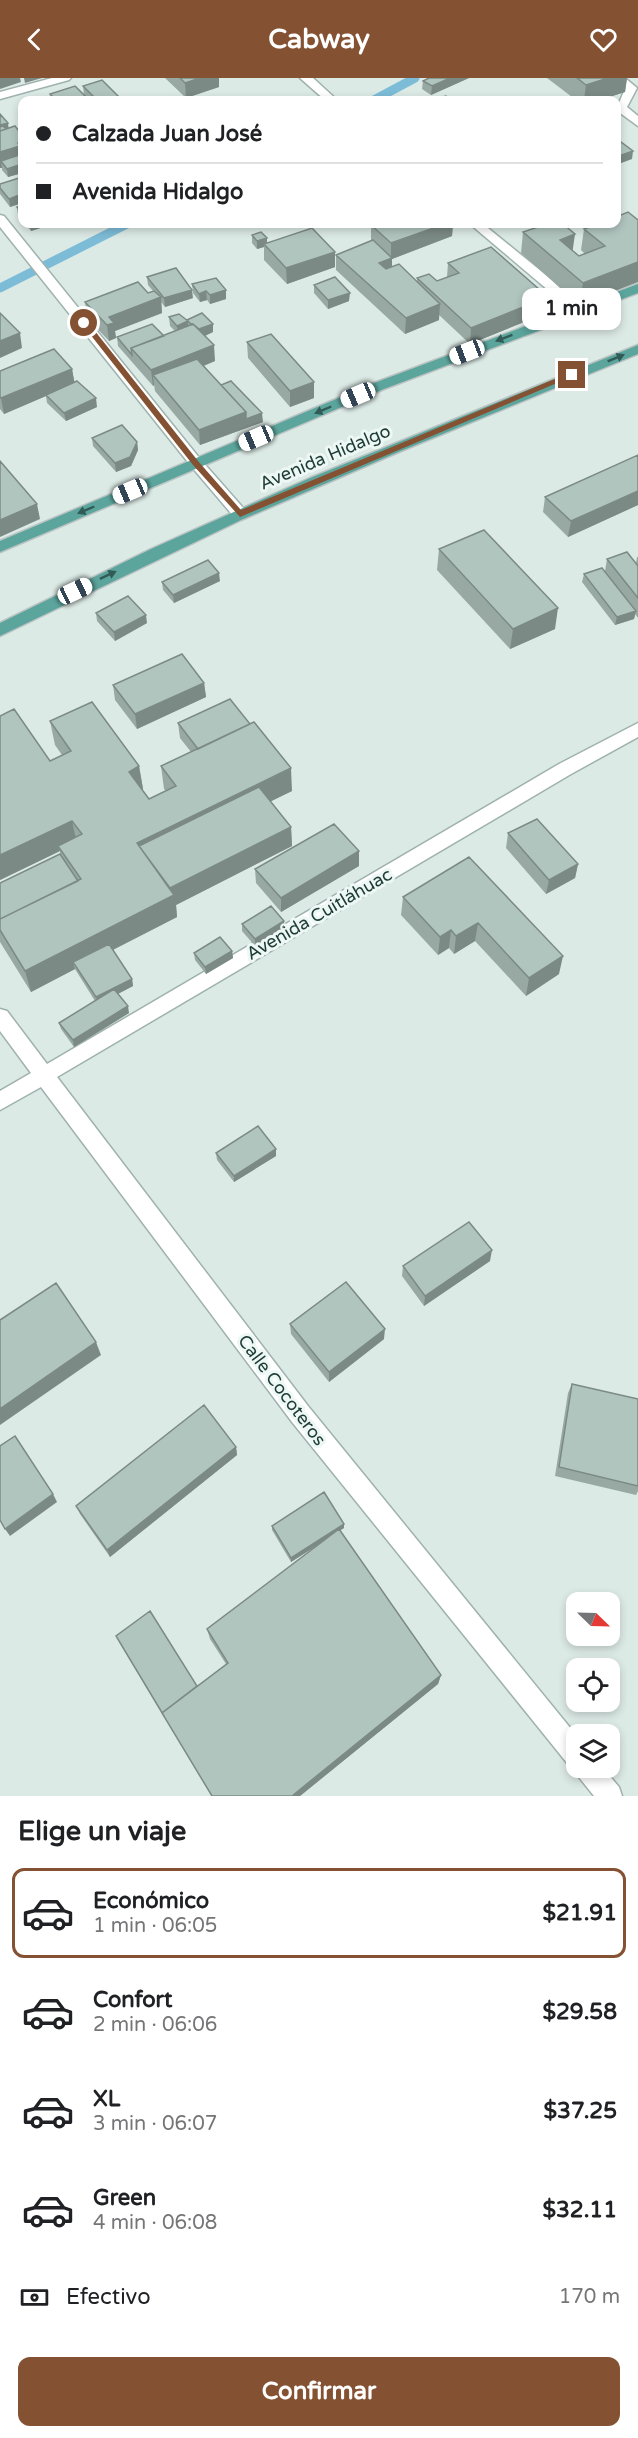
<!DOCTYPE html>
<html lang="es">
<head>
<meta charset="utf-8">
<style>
  :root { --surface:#fff; --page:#f2f2f2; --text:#202124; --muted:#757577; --line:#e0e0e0; --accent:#845233 }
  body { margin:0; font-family:"Varela Round",sans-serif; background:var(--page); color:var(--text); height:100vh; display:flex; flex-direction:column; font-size:22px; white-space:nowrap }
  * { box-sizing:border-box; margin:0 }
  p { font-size:20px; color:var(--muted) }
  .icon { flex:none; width:33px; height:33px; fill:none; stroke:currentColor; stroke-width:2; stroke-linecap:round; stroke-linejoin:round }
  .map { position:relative; height:1718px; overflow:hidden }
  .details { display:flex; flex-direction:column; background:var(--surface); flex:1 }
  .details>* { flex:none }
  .hud { position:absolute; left:18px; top:18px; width:603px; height:132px; border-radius:12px; box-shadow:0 3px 9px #0003; display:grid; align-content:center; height:132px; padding:0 18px; background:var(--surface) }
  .needle { width:39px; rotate:113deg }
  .tools { position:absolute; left:566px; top:1514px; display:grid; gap:12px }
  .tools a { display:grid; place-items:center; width:54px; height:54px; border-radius:12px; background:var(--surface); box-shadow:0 3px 9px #0003; font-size:30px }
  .end { position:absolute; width:27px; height:27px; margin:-14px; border:8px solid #845233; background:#fff; box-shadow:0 0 0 3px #fff }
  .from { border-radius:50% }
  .bubble { position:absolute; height:42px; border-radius:12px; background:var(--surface); box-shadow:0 3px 9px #0003; font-size:20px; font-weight:700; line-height:42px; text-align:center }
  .car { position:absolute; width:18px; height:36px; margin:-18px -9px; border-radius:8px; box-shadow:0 0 4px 2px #0007; background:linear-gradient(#fff 24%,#345 0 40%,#fff 0 76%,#345 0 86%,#fff 0) }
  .hud b { display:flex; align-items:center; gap:21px; height:57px; font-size:22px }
  .hud b+b { border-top:2px solid var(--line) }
  .hud i { width:15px; height:15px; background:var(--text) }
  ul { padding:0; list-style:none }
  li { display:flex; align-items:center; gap:18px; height:90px; margin:0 12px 9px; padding:0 6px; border:3px solid transparent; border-radius:12px }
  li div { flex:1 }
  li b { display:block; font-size:22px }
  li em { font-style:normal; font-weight:700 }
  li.selected { border-color:var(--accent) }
  li>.icon { width:54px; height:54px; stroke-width:1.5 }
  h2 { padding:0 18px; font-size:27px; line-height:72px }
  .pay { display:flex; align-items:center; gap:15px; height:66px; padding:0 18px; font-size:22px }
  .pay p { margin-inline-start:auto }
  .primary-button { display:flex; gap:12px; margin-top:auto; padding:12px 18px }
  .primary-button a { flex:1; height:69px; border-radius:12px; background:var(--accent); color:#fff; font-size:24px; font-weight:700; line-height:69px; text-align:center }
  header { display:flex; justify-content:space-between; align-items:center; height:78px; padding:0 18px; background:var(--accent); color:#fff; font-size:27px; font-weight:700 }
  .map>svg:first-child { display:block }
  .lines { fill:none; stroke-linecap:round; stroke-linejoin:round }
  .stream { stroke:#7dbcd7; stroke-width:9 }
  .minor-casing { stroke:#9fb2ae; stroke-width:3 }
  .primary-casing { stroke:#bbc4c3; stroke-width:3 }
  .minor { fill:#fff; fill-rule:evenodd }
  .primary { fill:#5ca59d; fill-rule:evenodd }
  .wall { fill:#98a9a4 }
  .shaded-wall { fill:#7c8a86 }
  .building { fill:#b1c5bf; stroke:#7c8a86; stroke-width:1.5 }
  .oneway { fill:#305b56 }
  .route { fill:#845233 }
  .labels { text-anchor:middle; stroke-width:6; stroke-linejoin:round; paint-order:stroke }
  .street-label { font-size:18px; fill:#1d3b37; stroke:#edf7f3 }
</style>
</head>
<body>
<header><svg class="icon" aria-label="back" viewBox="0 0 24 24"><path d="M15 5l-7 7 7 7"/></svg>Cabway<svg class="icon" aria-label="heart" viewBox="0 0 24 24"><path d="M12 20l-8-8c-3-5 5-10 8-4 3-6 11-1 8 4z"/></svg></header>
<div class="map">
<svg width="638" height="1718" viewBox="0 0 638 1718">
  <rect width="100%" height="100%" fill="#dceae6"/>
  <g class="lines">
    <path class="stream" d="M374 22 415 0
      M0 210 127 146"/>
    <g class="minor-casing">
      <path id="minor" d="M52 0H71L69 2 0 21V14Z
        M300 0H313L337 22H325Z
        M612 0H625L637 10 627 29 638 38V48L616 32 625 11Z
        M0 137 4 138 201 382 245 432 247 436 245 440H235L191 388 0 149Z
        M470 146H483L584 228 586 231 584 234H574Z
        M638 645V659L571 696 57 999 308 1328 576 1657V1689H602L619 1709 622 1718H594L578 1698 575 1688 567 1685 292 1344 41 1009 0 1032V1013L31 995 0 953V931L7 933 47 986 559 686Z"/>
    </g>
    <g class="primary-casing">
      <path id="primary" d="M638 206V215L384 311 0 474V463L374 305Z
        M638 267V276L401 373 241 442 0 558V545L151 471 310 400Z"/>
    </g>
    <use href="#minor" class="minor"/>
    <use href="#primary" class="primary"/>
  </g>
  <path class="wall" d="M165 0H219V9L186 20Z
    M469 0 431 17 422 11 423 3Z
    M547 0H627L625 14 600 22H576Z
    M83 8 122 22H51L50 16 84 17Z
    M0 36 9 51 22 57V95L8 99 2 92V90H0Z
    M22 99V125L10 129 0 116V106Z
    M22 127V142L18 137 17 129Z
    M25 146H53L31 153Z
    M367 146H453L452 158 392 181V189L417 204V200L437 203 447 199 448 185 548 219 546 235 470 266 439 237V242L405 256 336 192V177L371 163V149Z
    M616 146 579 227 521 175 523 154 573 173 579 178 585 176 581 172 584 151Z
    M252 157 267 165 335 174V189L287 206 264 182V169L257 171 252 165Z
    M147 199 193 220 165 229 161 224 162 235 115 253 116 260 109 263 87 240 85 224 148 215 153 213 148 207Z
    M192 206 226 212V221L210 226 207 222 200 224 193 215Z
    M314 207 349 223 328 231 314 215Z
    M169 239 187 242 213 254 205 258 215 283 204 288 221 307 263 344 200 367 155 313 154 307 153 308 118 268 117 259 164 258 175 253 170 248Z
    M247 264 314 320 290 329 248 280Z
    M72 291 74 304 97 329 66 343 47 325 46 318 4 336 0 331V293Z
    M92 360 137 364 138 372 131 388 116 394 93 368Z
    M638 377V427L568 459 543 434 545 419Z
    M439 471 555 551 510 571 437 492Z
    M637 479H638V540L635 536 634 541 615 547 582 504 584 496 605 493 607 481 636 485Z
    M220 503 174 525 163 512 162 504Z
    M96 535 147 545 115 563 97 543Z
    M204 605 206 619 137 651 115 622 113 607Z
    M50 643 139 688 143 711 142 712 149 721 166 713 164 711 161 688 191 674 180 660 178 645 292 713 270 723 291 749 292 768 176 827 177 839 113 872 132 901 133 908 118 916 129 935 74 969 61 951 59 945 95 923 75 891 31 914 0 864V805L60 776V773L0 802 50 683 62 677 55 667Z
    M508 755 578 786 575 800 546 816 506 770Z
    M359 773V788L281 834 256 805 255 791Z
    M469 779 559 896 526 918 475 863 454 876 449 870 438 877 401 837 403 819Z
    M242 846 284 850 255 868 242 853Z
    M232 873 233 880 206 896 195 882 194 875Z
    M216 1075 276 1078 234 1104 217 1082Z
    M490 1183 424 1228 402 1198 403 1188Z
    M290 1246 384 1261 329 1304 291 1256Z
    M572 1306 638 1321V1413L636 1417 555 1398 568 1315Z
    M236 1369 237 1377 110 1479 80 1436 76 1428Z
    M344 1446V1450L340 1452 441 1597 438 1606 300 1718H212L119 1564 197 1608 226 1586 210 1561 207 1551 318 1467 291 1484 272 1452V1448Z"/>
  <path class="shaded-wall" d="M0 0H20L21 4 0 11Z
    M24 0H42L25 5Z
    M200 0H219V9L186 20 185 5Z
    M450 0H469L431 17 432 8Z
    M608 0H627L625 14 600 22H584L586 7Z
    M8 45 9 53 0 56V47Z
    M22 64V80L1 83 2 90H0V74Z
    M633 73 632 81 616 87V79Z
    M22 86V95L8 99 7 91Z
    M22 116V125L10 129 9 121Z
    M30 146H53L31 153Z
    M445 146H453L452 158 392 181V195L379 185 391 180V165Z
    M575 156 572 177 560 162Z
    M267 160V169L264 166V169L257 171V163Z
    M335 174V189L287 206 286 190Z
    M638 184V204L579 227 583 205Z
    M192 212 193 220 165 229 164 220Z
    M226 212V221L210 226V217Z
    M206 213 207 222 200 224 199 216Z
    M350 215 349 223 328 231V222Z
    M161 219 162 235 115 253 116 260 109 263 107 247 109 239Z
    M548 219 546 235 470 266 471 250Z
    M440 226 439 242 405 256 406 240Z
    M188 243V252L178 256 177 248Z
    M213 246V254L198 261 197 252Z
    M20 255 22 270 0 280V263Z
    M214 267 215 283 160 305 153 297 154 307 153 308 151 292Z
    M72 291 75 307 46 317V318L4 336 1 320Z
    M314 304V320L290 329V313Z
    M96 320 97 329 66 343 64 335Z
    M246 334 262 335 263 344 200 367 199 352Z
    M137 364 138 372 131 388 116 394 115 385Z
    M638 413V427L568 459 571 443Z
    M37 426 40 441 0 459V442Z
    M219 495 220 503 174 525 173 517Z
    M558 530 555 551 510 571 513 551Z
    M636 533 634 541 615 547 617 539Z
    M146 537 147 545 115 563 114 554Z
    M204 605 206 619 137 651 135 636Z
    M139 688 143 711 132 717 129 694Z
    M291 690 292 713 149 784 137 765Z
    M72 743 77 765 58 768 60 773 0 802V777Z
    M291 749 292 768 176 827 177 839 77 890 73 884 75 891 31 914 25 893 169 811Z
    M359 773V788L281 834V820Z
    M578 786 575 800 546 816 549 802Z
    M284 843V850L255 868V861Z
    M478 845 475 863 454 876 456 858Z
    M451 852 449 870 438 877 440 859Z
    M232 873 233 880 206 896 205 889Z
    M563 878 559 896 526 918 529 900Z
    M132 901 133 908 98 926 96 919Z
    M128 928 129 935 74 969 73 962Z
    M276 1071V1078L234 1104V1098Z
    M492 1172 490 1183 424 1228 425 1218Z
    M385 1251 384 1261 329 1304V1294Z
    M96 1264 101 1277 0 1347V1331Z
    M236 1369 237 1377 110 1479 107 1472Z
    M53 1416 57 1424 10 1458 5 1451Z
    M344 1446V1450L291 1484V1480Z
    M441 1597 438 1606 300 1718H292Z"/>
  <path class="building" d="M180 0H200L185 5Z
    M429 0H450L432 8 423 3Z
    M577 0H608L586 7Z
    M102 2 122 22H97L83 8Z
    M75 8 87 20 80 22H56L50 16Z
    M446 18 451 22H431Z
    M0 36 8 45 0 47Z
    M3 48 6 51 0 53V49Z
    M15 48 22 57V64L18 65 20 68 0 74V53Z
    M616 61H617L633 73 616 79Z
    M22 76V86L7 91 1 83Z
    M22 99V116L9 121 0 110V106Z
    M22 127V135L17 129Z
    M628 134 638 142V184L583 205 523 154 547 146H563L575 156 560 162 579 178 605 168 584 151 598 146H616V139Z
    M375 146H445L391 165 371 147Z
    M312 150 335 174 286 190 264 166Z
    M261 154 267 160 257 163 252 157Z
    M373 162 392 180 379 185 386 191 399 186 440 226 406 240 336 177Z
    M491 169 548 219 471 250 417 200 429 196 437 203 459 195 448 185Z
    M176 190 192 212 164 220 147 199Z
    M335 199 350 215 328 222 314 207Z
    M216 200 226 212 210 217 206 213 199 216 192 206Z
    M138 204 148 215 154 213 161 219 109 239 114 245 107 247 85 224Z
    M0 235 20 255 0 263Z
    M202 235 213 246 199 251 193 246 192 247 187 242Z
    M179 236 188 243 177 248 169 239Z
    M152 246 164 258 131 270 132 277 117 259Z
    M193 246 214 267 151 292 131 270Z
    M271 256 314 304 290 313 247 264Z
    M54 271 72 291 1 320 0 319V293Z
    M197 281 246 334 199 352 153 297Z
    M77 303 96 320 64 335 46 317Z
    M231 303 262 335 246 341V334L221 307Z
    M122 347 137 364 130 379 115 385 92 360Z
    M638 377V413L571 443 545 419Z
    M0 383 37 426 0 442Z
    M484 452 558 530 513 551 439 471Z
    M627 474 638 488V520L607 481Z
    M208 482 219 495 173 517 162 504Z
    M602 490 636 533 617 539 584 496Z
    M128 518 146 537 114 554 96 535Z
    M182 576 204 605 135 636 113 607Z
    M230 621 250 646 198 671 178 645Z
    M92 624 139 688 129 694 149 721 176 708 161 688 254 644 291 690 137 765 174 817 25 893 0 852V841L81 801 58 768 82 756 72 743 0 777V638L14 631 50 683 71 673 50 643Z
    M259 709 291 749 170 810 139 768Z
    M537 741 578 786 549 802 508 755Z
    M334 746 359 773 281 820 255 791Z
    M60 776 78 803 0 841V805Z
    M469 779 563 878 529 900 478 845 456 858 451 852 440 859 403 819Z
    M271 828 284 843 255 861 242 846Z
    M220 859 232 873 205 889 194 875Z
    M109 866 132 901 96 919 73 884Z
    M114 911 128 928 73 962 59 945Z
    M258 1048 276 1071 234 1098 216 1075Z
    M469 1144 492 1172 425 1218 403 1188Z
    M346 1204 385 1251 329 1294 290 1246Z
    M56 1205 96 1264 0 1331V1242Z
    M572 1306 638 1321V1408L559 1389Z
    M204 1327 236 1369 107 1472 76 1428Z
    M15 1358 53 1416 5 1451 0 1442V1368Z
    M324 1414 344 1446 291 1480 272 1448Z
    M339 1451 441 1597 292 1718H212L162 1635 228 1585 207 1551Z
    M150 1533 197 1608 162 1635 164 1638 116 1558Z"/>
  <defs><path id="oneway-solid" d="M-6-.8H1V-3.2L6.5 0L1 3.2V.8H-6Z" transform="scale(1.5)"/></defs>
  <g class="oneway">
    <use href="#oneway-solid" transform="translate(504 260) rotate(159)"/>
    <use href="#oneway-solid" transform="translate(616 280) rotate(-22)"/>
    <use href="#oneway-solid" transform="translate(323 332) rotate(157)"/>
    <use href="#oneway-solid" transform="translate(86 432) rotate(157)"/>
    <use href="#oneway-solid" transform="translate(108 497) rotate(-25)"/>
  </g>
  <path class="route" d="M82 243H87L198 383 241 432 569 295 576 297 240 439 193 387 82 246Z"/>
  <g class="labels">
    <g class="street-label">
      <text transform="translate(325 379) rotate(-23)" y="6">Avenida Hidalgo</text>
      <text transform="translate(319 836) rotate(-30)" y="6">Avenida Cuitláhuac</text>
      <text transform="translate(282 1312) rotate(53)" y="6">Calle Cocoteros</text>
    </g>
  </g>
</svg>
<div class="tools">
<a><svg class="needle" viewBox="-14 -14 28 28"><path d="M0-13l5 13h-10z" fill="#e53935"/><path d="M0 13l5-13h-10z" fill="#757577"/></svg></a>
<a><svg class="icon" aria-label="locate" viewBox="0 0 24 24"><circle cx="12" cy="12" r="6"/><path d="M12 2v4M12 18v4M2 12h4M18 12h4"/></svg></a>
<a><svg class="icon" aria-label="layers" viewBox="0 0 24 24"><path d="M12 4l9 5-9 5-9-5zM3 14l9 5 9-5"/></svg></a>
</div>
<i class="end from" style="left:84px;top:245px"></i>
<i class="end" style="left:572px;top:297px"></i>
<div class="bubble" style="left:522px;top:210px;width:99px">1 min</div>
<i class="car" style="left:467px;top:274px;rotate:249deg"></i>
<i class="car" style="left:358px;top:317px;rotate:247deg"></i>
<i class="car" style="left:256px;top:360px;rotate:247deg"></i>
<i class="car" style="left:130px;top:413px;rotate:247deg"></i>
<i class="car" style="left:75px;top:513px;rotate:65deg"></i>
<div class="hud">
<b><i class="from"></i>Calzada Juan José</b>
<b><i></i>Avenida Hidalgo</b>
</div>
</div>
<section class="details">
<h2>Elige un viaje</h2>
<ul>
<li class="selected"><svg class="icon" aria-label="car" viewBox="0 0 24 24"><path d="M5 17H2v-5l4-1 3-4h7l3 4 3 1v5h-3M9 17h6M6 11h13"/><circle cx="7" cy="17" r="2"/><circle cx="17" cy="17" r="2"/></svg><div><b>Económico</b><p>1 min · 06:05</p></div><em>$21.91</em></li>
<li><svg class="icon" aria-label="car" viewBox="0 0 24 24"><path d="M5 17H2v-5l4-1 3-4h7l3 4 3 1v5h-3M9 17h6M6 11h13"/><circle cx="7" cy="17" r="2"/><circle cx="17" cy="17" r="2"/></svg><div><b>Confort</b><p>2 min · 06:06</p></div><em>$29.58</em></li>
<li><svg class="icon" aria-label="car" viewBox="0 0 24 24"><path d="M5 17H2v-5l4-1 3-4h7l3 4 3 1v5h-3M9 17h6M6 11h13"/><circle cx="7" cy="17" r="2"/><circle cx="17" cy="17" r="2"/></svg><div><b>XL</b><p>3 min · 06:07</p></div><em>$37.25</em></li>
<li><svg class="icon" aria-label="car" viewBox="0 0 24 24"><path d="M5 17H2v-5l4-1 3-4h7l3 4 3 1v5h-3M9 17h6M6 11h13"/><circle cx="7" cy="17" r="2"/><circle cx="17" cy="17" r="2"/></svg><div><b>Green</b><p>4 min · 06:08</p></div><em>$32.11</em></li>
</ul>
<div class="pay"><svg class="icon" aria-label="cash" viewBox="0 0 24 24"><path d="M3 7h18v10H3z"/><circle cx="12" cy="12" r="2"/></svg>Efectivo<p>170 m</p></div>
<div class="primary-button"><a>Confirmar</a></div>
</section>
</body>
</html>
